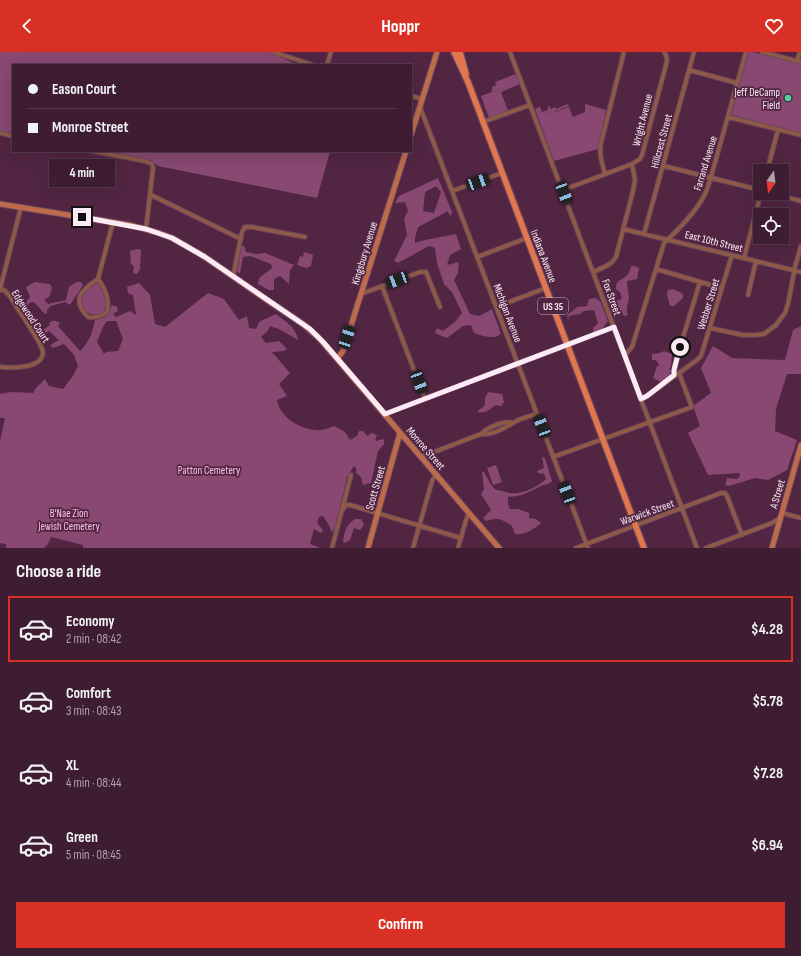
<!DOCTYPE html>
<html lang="en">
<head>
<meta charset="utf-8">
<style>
  :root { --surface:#3e1c32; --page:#49293e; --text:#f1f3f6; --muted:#ada1ac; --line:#573a4d; --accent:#d93025 }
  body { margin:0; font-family:"Sofia Sans Condensed",sans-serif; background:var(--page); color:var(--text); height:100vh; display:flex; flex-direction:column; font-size:15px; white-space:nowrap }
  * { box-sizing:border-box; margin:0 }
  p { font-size:13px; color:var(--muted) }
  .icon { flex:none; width:22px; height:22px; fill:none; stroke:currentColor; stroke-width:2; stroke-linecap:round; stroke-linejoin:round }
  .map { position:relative; height:496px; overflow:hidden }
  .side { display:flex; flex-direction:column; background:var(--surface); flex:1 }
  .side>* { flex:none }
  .guide { position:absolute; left:12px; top:12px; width:400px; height:88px; border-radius:0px; box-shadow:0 4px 16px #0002,0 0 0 1px var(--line); display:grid; align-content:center; height:88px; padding:0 16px; background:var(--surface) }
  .needle { width:26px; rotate:194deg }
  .tools { position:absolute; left:753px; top:112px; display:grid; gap:8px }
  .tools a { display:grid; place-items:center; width:36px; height:36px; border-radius:0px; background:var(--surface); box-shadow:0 4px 16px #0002,0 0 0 1px var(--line); font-size:20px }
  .end { position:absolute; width:18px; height:18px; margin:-9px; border:5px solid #fceaf5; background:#111; box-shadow:0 0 0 2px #111 }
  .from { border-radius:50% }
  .bubble { position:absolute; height:28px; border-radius:0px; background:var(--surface); box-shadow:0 4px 16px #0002,0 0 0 1px var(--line); font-size:13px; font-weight:700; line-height:28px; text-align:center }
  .car { position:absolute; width:12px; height:24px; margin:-12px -6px; border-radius:5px; box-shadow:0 0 3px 1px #0007; background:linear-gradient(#222 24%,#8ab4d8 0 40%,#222 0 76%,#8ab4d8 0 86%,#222 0) }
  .guide b { display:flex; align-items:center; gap:14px; height:38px; font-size:15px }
  .guide b+b { border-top:1px solid var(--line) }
  .guide i { width:10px; height:10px; background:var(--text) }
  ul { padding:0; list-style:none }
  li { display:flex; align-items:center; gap:12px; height:66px; margin:0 8px 6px; padding:0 8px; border:2px solid transparent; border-radius:0px }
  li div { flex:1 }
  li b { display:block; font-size:15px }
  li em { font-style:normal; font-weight:700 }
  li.selected { border-color:var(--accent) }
  li>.icon { width:36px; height:36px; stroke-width:1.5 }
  h2 { padding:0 16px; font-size:18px; line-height:48px }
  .cta { display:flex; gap:8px; margin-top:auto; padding:8px 16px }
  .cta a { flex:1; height:46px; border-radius:0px; background:var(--accent); color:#fff; font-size:16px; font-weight:700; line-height:46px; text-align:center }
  header { display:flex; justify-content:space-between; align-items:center; height:52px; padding:0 16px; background:var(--accent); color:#fff; font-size:18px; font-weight:700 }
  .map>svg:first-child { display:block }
  .green { fill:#884872; fill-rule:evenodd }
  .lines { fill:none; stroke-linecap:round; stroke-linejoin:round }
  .street-casing { stroke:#6d455f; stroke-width:5.5 }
  .secondary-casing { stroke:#6d455f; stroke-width:7 }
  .primary-casing { stroke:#6d455f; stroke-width:8 }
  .street { stroke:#8e5a46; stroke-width:3.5 }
  .secondary { stroke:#bd6b4b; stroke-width:5 }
  .primary { stroke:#e0774e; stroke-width:5.5 }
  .route { stroke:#fceaf5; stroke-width:5 }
  .poi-dot { fill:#4dd39a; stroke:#522643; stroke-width:1.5 }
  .labels { text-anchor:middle; stroke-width:3.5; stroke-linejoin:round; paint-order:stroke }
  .shield { fill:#522643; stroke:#c9afc0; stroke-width:1 }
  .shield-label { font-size:10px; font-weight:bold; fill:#fceaf5 }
  .poi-label { font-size:11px; fill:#fceaf5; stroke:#522643; text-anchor:end }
  .street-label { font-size:11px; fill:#fceaf5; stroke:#522643 }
  .park-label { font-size:11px; fill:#fbc2e5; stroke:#522643 }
</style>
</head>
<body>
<header><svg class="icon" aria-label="back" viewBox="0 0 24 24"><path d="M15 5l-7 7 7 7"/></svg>Hoppr<svg class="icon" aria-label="heart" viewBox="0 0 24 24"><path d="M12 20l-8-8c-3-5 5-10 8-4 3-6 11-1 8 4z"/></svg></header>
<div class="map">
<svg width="801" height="496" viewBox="0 0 801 496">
  <rect width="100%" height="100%" fill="#522643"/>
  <path class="green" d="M0 0H269L298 13H13V81L0 79Z
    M748 0H753L801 12V81L731 63Z
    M516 22 520 32 501 40 508 59 489 66 481 44 492 40V35L496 33 495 30Z
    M568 52 569 54 543 64 569 55 573 65 585 60V52L606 58 598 97 554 109 535 57 540 55 542 60 548 58V54H549L551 57 555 55 556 57Z
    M104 99H330L317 146 158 114 150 108Z
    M438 126 452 160 451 164 447 159 443 162 418 175 415 186V191L425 188 456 182 461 197 450 203 447 213 459 210 458 221 454 228 470 262 479 264 492 257 501 282C492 288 484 284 474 281L471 273 463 274 447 286 435 281 437 276 443 279 455 270 462 261 452 240 444 232 437 211 435 196 429 194 398 211 394 209 407 183 404 166 408 159 405 150 395 151 399 144ZM436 134 441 140 434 161 423 159 425 140Z
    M241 194H244L246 200 255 202 265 201 294 213 290 218 289 232 280 224 274 227V238H269L258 232 259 226 272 216 271 212 250 204 243 205 240 221 237 220Z
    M138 197 141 198 140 217 137 222 133 221 134 214 131 212 130 199Z
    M304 200 313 203 311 214 307 216 297 213 300 204 303 205Z
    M631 214H635L639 216 637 227 627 229C627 235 629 241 629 246 628 252 625 257 628 263L624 264 621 259 615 258V261L613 263 606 245 611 250 622 247 620 240 616 237C615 224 629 230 631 214Z
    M35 230 50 232 52 236 49 245 44 248 48 252 66 248 69 235 76 230H81L83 233 70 253 65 250 51 254 47 258V262L44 261 34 250 29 251 27 259 35 273 34 274 23 259V255L30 245 26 235Z
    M97 231 100 232 106 246V258C93 271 75 255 83 243 84 241 86 240 87 238 91 235 93 232 97 231Z
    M139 231 150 243 155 272 165 275 208 241 224 247 239 268 247 264 249 276 256 277 259 270 276 262C286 270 296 275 298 288L279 277 270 274 267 280 261 285 266 291 279 289 287 297 284 299 272 300 290 321 279 332 287 344 277 348C280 365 299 377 316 378 322 379 329 376 334 374L345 380 350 388 357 384 359 379H363L367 384 372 381 377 383 375 388 376 389 384 387V392L378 399 371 431 363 433 361 425 356 421V416L354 414 347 425 335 477 331 480 330 475 323 464 319 465 317 471 323 478 321 481 314 477 310 492 320 496H83V493L51 485 48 492 44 496H6V492L0 491V389L5 366H0V342L11 340 33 341 36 336 45 327 49 334 63 337 73 324 78 314 74 303 64 292 53 296 50 293 59 288 49 279 45 282 47 288 45 290 38 283 39 281 50 273 49 272C52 267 56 269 60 271L58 274 80 299C89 291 93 279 95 268L105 265 112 253 117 255 118 259 113 262 116 265 130 259 136 263 133 243 128 241 127 235ZM107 269H116L123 287 118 299 106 300 104 302 97 290 103 275Z
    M673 237 683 242V246L674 254H670L667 242 668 238Z
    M595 246 600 249 608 269 602 277 593 280V276L598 271 594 258 584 259 580 262 572 263 569 264 568 268 567 263C570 260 574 259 577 255L587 254 589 247Z
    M801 274V322H787L776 357 775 379 797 388 787 418 768 428 755 426 729 434 725 433 727 426 737 427 740 424 739 421 708 423 688 381 700 374 693 354 711 341 701 316 713 294 732 306 785 308 793 278Z
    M664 299 672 302 671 315 669 317 671 318 669 325 661 330 653 326 657 314H660L656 308H652V302L660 301Z
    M488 340 502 342 504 350 501 354 495 353C490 358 484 362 477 360L485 353V346Z
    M542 405 545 406 552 429C549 433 545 432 541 434 529 440 523 444 508 445V452L510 457H518L529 461V466L536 467 541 471C533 478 525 483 515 482L512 474C502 467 498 465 486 469L483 466 491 458 481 442 484 437 482 420H484L491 433 496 438C501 438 504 440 509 441 522 443 537 435 546 427L544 422 538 421 537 419 544 416Z
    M496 413 502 430 493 433 487 416Z
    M355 467H361L364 473 360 478 354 476 350 488 345 491 343 490C344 480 346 473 355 467Z"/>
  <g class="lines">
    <g class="street-casing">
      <path id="street" d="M273 0 313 13
        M510 0 697 496
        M762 0 801 10
        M797 9 800 0
        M327 13 331 0
        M689 18 737 31
        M411 44 423 47
        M420 55 588 496
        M728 65 801 83
        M483 70 530 53
        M0 81 13 84
        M92 99 145 109 152 112 153 116 146 177
        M664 114 760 138
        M767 119 778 78
        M605 122C602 111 599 102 601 91L624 0
        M563 138 632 112
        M452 139 502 121
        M771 141 801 149
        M151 143 241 187
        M623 177 801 220
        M644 182 694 0
        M477 205 527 186
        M744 206 761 141
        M656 217 721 236
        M594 220C602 215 611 214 616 205L633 139 635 128 632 112 640 107 642 103 667 9 666 3 664 0
        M233 225 242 180 245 175H252L305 185
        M98 227C105 237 110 247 107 260 101 265 96 266 88 265 71 248 81 238 98 227Z
        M98 227 113 170
        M382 234 425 347
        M0 237 21 155
        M0 238H4L9 243C15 253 42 291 43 300 43 317 11 316 0 315
        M361 242 420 220H426L440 255
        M748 243 756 209
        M496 255 546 236
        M710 276 743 283H756L764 282 776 273 785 261 788 252 795 215 801 194
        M625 303 632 295 664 191C677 179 694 161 703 146 707 139 709 132 711 125L746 0
        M674 323V320L676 308 700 230
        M641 347 647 344 697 308 701 304 732 203
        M385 362 614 275
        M481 382C492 384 504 376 513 371 520 366 530 364 537 362
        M421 405 481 382C487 376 504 368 513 371
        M553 405 692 355 679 321
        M343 457 346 453H350L461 486
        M782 461 801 466
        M332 496 351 423
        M413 496 432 429 436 422
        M458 496 466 468 469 461
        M576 496 721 441H725L727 444 742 483
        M706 496 772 471 780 466"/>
    </g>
    <g class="secondary-casing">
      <path id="secondary" d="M411 83 437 0
        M0 152 130 173 159 181 172 186 205 205 267 248 303 272 319 286 499 496
        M337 307 343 299 406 99
        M368 496 400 381
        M772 496 801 393"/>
    </g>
    <g class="primary-casing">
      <path id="primary" d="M454 0 468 30 644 496
        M460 0 466 22"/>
    </g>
    <use href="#street" class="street"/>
    <use href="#secondary" class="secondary"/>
    <use href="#primary" class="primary"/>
  </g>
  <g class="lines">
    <path class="route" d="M82 165 146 177 172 186 205 205 310 277 324 291 385 362 614 275 641 347 647 344 674 323V318L680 295"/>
  </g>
  <circle class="poi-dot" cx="788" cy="46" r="4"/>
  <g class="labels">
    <rect class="shield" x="538" y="246" width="30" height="16" rx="3"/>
    <g class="shield-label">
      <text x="553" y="258">US 35</text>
    </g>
    <g class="poi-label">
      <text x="780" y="44">Jeff DeCamp<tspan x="780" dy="13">Field</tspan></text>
    </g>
    <g class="street-label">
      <text transform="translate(642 68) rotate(-76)" y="4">Wright Avenue</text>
      <text transform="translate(661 89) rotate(-75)" y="4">Hillcrest Street</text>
      <text transform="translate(705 111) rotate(-73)" y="4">Farrand Avenue</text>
      <text transform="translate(714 189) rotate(14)" y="4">East 10th Street</text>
      <text transform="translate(364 201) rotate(-73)" y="4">Kingsbury Avenue</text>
      <text transform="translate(544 204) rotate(69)" y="4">Indiana Avenue</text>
      <text transform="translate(612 245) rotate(70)" y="4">Fox Street</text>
      <text transform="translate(708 252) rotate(-73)" y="4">Webber Street</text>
      <text transform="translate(508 261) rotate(69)" y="4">Michigan Avenue</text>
      <text transform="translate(31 264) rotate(57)" y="4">Edgewood Court</text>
      <text transform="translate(426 396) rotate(49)" y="4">Monroe Street</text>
      <text transform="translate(375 436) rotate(-74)" y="4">Scott Street</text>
      <text transform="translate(777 442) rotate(-74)" y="4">A Street</text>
      <text transform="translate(647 460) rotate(-20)" y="4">Warwick Street</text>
    </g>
    <g class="park-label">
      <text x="209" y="422">Patton Cemetery</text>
      <text x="69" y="465">B'Nae Zion<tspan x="69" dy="13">Jewish Cemetery</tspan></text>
    </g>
  </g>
</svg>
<div class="tools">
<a><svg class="needle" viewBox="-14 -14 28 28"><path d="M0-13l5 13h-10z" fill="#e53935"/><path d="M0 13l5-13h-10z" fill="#ada1ac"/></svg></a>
<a><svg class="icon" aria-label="locate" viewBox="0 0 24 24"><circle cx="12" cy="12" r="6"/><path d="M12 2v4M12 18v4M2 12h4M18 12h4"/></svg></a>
</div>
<i class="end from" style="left:680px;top:295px"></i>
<i class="end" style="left:82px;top:165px"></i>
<div class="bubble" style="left:49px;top:107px;width:66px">4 min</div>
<i class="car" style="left:478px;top:130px;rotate:70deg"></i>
<i class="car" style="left:564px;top:141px;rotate:159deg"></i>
<i class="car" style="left:397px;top:228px;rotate:249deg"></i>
<i class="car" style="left:347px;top:285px;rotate:18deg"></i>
<i class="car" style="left:419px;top:330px;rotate:159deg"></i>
<i class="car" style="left:542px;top:374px;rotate:339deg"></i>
<i class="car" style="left:567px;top:441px;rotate:339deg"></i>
<div class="guide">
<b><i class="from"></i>Eason Court</b>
<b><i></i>Monroe Street</b>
</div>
</div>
<section class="side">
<h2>Choose a ride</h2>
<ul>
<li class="selected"><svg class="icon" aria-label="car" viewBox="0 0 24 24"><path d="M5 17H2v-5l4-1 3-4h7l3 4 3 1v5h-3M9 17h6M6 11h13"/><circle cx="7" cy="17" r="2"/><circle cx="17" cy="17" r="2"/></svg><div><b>Economy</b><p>2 min · 08:42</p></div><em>$4.28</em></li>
<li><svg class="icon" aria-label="car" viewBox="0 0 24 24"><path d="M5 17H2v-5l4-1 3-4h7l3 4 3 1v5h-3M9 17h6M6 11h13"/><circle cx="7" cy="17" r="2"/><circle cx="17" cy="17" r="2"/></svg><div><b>Comfort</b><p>3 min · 08:43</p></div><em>$5.78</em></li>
<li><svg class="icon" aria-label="car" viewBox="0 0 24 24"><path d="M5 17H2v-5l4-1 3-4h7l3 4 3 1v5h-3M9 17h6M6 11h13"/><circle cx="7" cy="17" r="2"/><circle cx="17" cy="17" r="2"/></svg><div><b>XL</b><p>4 min · 08:44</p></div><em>$7.28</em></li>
<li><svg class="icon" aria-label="car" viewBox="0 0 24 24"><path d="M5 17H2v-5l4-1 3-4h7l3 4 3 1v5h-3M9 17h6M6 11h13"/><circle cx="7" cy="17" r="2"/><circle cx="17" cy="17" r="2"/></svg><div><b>Green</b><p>5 min · 08:45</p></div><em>$6.94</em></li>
</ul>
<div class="cta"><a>Confirm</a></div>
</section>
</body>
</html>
